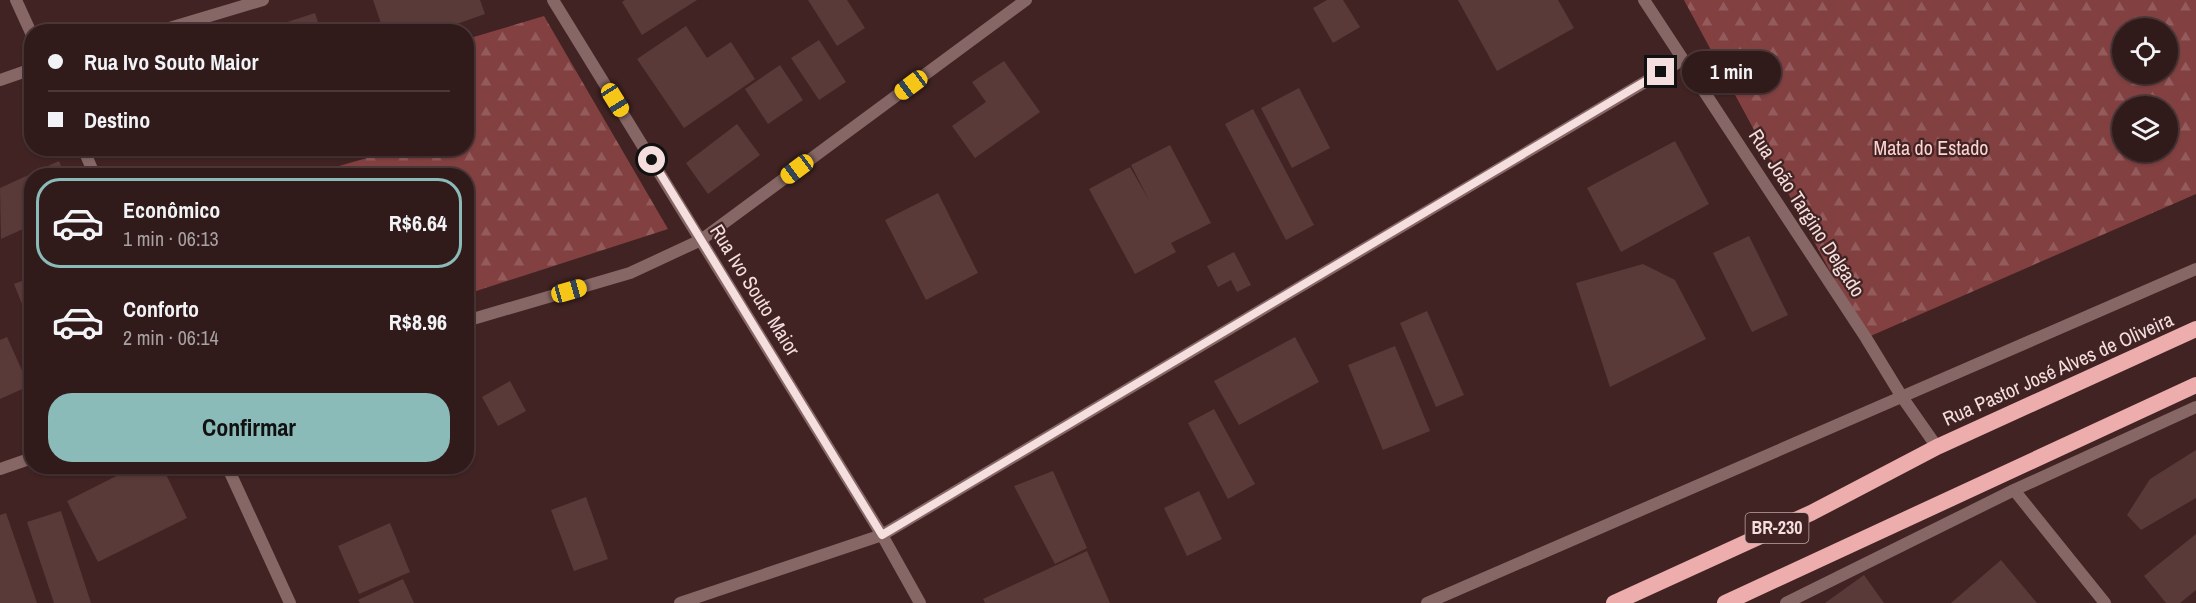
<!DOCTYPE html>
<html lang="pt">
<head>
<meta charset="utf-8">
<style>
  :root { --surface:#311a1a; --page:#392323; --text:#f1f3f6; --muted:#a8a1a2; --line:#4c3839; --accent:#8bbbb9 }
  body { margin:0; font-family:"Archivo Narrow",sans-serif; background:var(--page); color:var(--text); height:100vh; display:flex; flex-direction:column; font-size:22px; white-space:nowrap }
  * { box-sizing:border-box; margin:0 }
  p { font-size:20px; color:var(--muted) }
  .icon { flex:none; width:33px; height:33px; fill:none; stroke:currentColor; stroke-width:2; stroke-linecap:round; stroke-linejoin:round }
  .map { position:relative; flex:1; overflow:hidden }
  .sheet { position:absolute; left:24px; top:168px; width:450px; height:306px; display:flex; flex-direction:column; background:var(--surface); border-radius:24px; box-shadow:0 2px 4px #0004,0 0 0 2px var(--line) }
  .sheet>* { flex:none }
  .hud { position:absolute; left:24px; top:24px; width:450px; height:132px; border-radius:24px; box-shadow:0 2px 4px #0004,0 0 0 2px var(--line); display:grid; align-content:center; height:132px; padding:0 24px; background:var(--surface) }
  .controls { position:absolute; left:2112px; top:18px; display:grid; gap:12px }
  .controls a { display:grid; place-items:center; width:66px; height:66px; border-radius:50%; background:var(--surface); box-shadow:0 2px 4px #0004,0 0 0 2px var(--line); font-size:30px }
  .end { position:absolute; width:27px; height:27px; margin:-14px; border:8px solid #f4dfde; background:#111; box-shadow:0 0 0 3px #111 }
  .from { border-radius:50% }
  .bubble { position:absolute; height:42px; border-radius:21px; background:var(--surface); box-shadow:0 2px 4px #0004,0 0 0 2px var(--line); font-size:20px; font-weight:700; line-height:42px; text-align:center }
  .car { position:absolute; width:18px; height:36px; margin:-18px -9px; border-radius:8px; box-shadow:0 0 4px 2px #0007; background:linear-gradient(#f5c518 24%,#345 0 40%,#f5c518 0 76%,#345 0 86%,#f5c518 0) }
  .hud b { display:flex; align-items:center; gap:21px; height:57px; font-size:22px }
  .hud b+b { border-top:2px solid var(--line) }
  .hud i { width:15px; height:15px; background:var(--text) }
  ul { padding:10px 0 0; list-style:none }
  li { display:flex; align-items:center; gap:18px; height:90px; margin:0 12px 9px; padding:0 12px; border:3px solid transparent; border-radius:24px }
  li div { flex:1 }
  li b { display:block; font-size:22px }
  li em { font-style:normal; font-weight:700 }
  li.on { border-color:var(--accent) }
  li>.icon { width:54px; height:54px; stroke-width:1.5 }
  .action { display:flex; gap:12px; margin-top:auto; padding:12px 24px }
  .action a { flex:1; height:69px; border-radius:24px; background:var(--accent); color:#111; font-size:24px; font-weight:700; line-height:69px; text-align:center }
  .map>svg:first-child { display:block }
  .forest { fill:url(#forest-firs); fill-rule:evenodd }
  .building { fill:#5a3a39 }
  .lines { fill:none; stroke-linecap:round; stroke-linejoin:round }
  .minor { stroke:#866766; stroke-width:12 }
  .trunk { stroke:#ecadac; stroke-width:16 }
  .route { stroke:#f4dfde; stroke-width:8 }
  .labels { text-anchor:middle; stroke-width:4.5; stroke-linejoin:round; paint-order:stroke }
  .shield { fill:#412323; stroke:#bea7a6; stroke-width:1.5 }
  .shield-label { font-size:18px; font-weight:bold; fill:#f4dfde }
  .park-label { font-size:20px; fill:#fdd2d0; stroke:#412323 }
  .street-label { font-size:20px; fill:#f4dfde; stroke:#412323 }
</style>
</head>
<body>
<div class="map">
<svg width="2196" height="603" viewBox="0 0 2196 603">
  <defs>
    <pattern id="forest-firs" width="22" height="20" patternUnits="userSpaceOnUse" patternTransform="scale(1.5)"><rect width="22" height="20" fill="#824041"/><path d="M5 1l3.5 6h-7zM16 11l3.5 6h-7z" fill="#945b5c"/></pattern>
  </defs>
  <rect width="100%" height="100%" fill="#412323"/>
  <path class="forest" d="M1684 0H2196V194L1866 338ZM2122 28H2168V74H2122ZM2122 106H2168V152H2122Z
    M544 16 668 229 467 294 466 176 308 175 398 149 466 148 467 39Z"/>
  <path class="building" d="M373 0H480L485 14 434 32H384Z
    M625 0H697L642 35 622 2Z
    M808 0H847L865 28 837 46Z
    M1327 0H1343L1360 27 1333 43 1313 8Z
    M1458 0H1558L1574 28 1497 71Z
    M315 13 321 32H277L275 26Z
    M686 26 707 58 731 42 755 79 684 128 637 59Z
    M819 40 846 82 819 100 791 58Z
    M1004 61 1040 112 975 158 952 126 986 102 972 82Z
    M780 65 803 100 768 124 745 89Z
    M1299 88 1330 148 1292 168 1261 108Z
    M1253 109 1314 225 1286 240 1225 124Z
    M737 124 760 155 708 194 686 163Z
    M1675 141 1709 204 1621 252 1587 188Z
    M1170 145 1211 223 1171 243 1176 252 1135 274 1089 189 1130 167 1149 200 1131 165Z
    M59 161 65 176H32V225L1 239 0 188Z
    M216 168 219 176H201Z
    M938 193 978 273 926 300 885 220Z
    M1749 236 1788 315 1752 332 1713 253Z
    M1234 252 1251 285 1237 292 1231 280 1218 287 1207 266Z
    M1643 264 1675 280 1706 339 1610 387 1576 283Z
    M32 277V306L24 309 14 284Z
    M1427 311 1464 395 1436 407 1400 323Z
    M7 337 29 386 0 399V340Z
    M1295 337 1319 382 1239 425 1214 381Z
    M1395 346 1430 431 1383 450 1348 365Z
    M510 381 526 411 498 426 482 397Z
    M1214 409 1255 484 1228 499 1188 423Z
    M2196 450V498L2141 530 2127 515 2150 479Z
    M136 466H162L187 518 98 562 67 501Z
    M1053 471 1087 548 1055 564 1014 486Z
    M1199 491 1222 539 1187 556 1164 508Z
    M586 497 608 559 574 571 551 510Z
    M61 511 91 603H54L27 522Z
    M6 513 37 603H0V515Z
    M390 523 410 572 359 594 338 546Z
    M2196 534V590L2180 603H2166L2144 576Z
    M1087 551 1110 603H985L983 599Z
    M2001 560 2037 603H1951Z
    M1864 575 1884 603H1825Z
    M403 579 414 603H360L358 600Z"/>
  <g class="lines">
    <path class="minor" d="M16 0 32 35
      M553 0 882 535 920 603
      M1644 0 1866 338 1902 397 1937 447
      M156 32 263 0
      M0 80 32 69
      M83 148 95 176
      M466 321 630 273 701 240 1026 0
      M227 466 290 603
      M0 469 32 458
      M2014 490 2105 603
      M680 603 882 535 1682 60
      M1427 603 2196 269
      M1786 603 2014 490 2196 407"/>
    <path class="trunk" d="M1614 603 1811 513 1937 447 2196 329
      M1725 603 2196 385"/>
  </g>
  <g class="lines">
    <path class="route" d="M652 160 882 535 1661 72"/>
  </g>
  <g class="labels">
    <rect class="shield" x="1745.5" y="513" width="63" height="30" rx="4.5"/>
    <g class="shield-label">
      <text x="1777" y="534">BR-230</text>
    </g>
    <g class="park-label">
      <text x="1931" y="155">Mata do Estado</text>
    </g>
    <g class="street-label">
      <text transform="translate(1807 213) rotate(57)" y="7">Rua João Targino Delgado</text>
      <text transform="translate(755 290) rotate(58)" y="7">Rua Ivo Souto Maior</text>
      <text transform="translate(2058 369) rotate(-24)" y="7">Rua Pastor José Alves de Oliveira</text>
    </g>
  </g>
</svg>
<div class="controls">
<a><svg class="icon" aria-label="locate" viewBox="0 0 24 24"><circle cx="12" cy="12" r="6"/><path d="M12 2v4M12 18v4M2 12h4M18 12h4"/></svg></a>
<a><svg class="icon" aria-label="layers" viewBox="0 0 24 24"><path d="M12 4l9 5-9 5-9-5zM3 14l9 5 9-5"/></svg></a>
</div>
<i class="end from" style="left:652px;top:160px"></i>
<i class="end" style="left:1661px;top:72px"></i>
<div class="bubble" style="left:1682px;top:51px;width:99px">1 min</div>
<i class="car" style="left:911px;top:85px;rotate:233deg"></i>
<i class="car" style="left:615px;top:100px;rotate:148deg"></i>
<i class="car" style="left:797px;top:169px;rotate:233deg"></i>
<i class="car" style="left:569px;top:291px;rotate:74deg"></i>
<div class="hud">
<b><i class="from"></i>Rua Ivo Souto Maior</b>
<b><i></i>Destino</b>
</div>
<section class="sheet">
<ul>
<li class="on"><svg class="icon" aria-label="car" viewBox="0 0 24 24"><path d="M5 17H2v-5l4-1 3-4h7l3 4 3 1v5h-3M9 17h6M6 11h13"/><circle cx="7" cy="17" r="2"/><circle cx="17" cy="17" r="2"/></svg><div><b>Econômico</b><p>1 min · 06:13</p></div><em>R$6.64</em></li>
<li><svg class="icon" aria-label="car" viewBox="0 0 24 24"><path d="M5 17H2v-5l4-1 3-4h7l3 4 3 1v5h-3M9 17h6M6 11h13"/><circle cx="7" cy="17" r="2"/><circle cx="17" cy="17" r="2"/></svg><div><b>Conforto</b><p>2 min · 06:14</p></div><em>R$8.96</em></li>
</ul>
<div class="action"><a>Confirmar</a></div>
</section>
</div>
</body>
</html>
